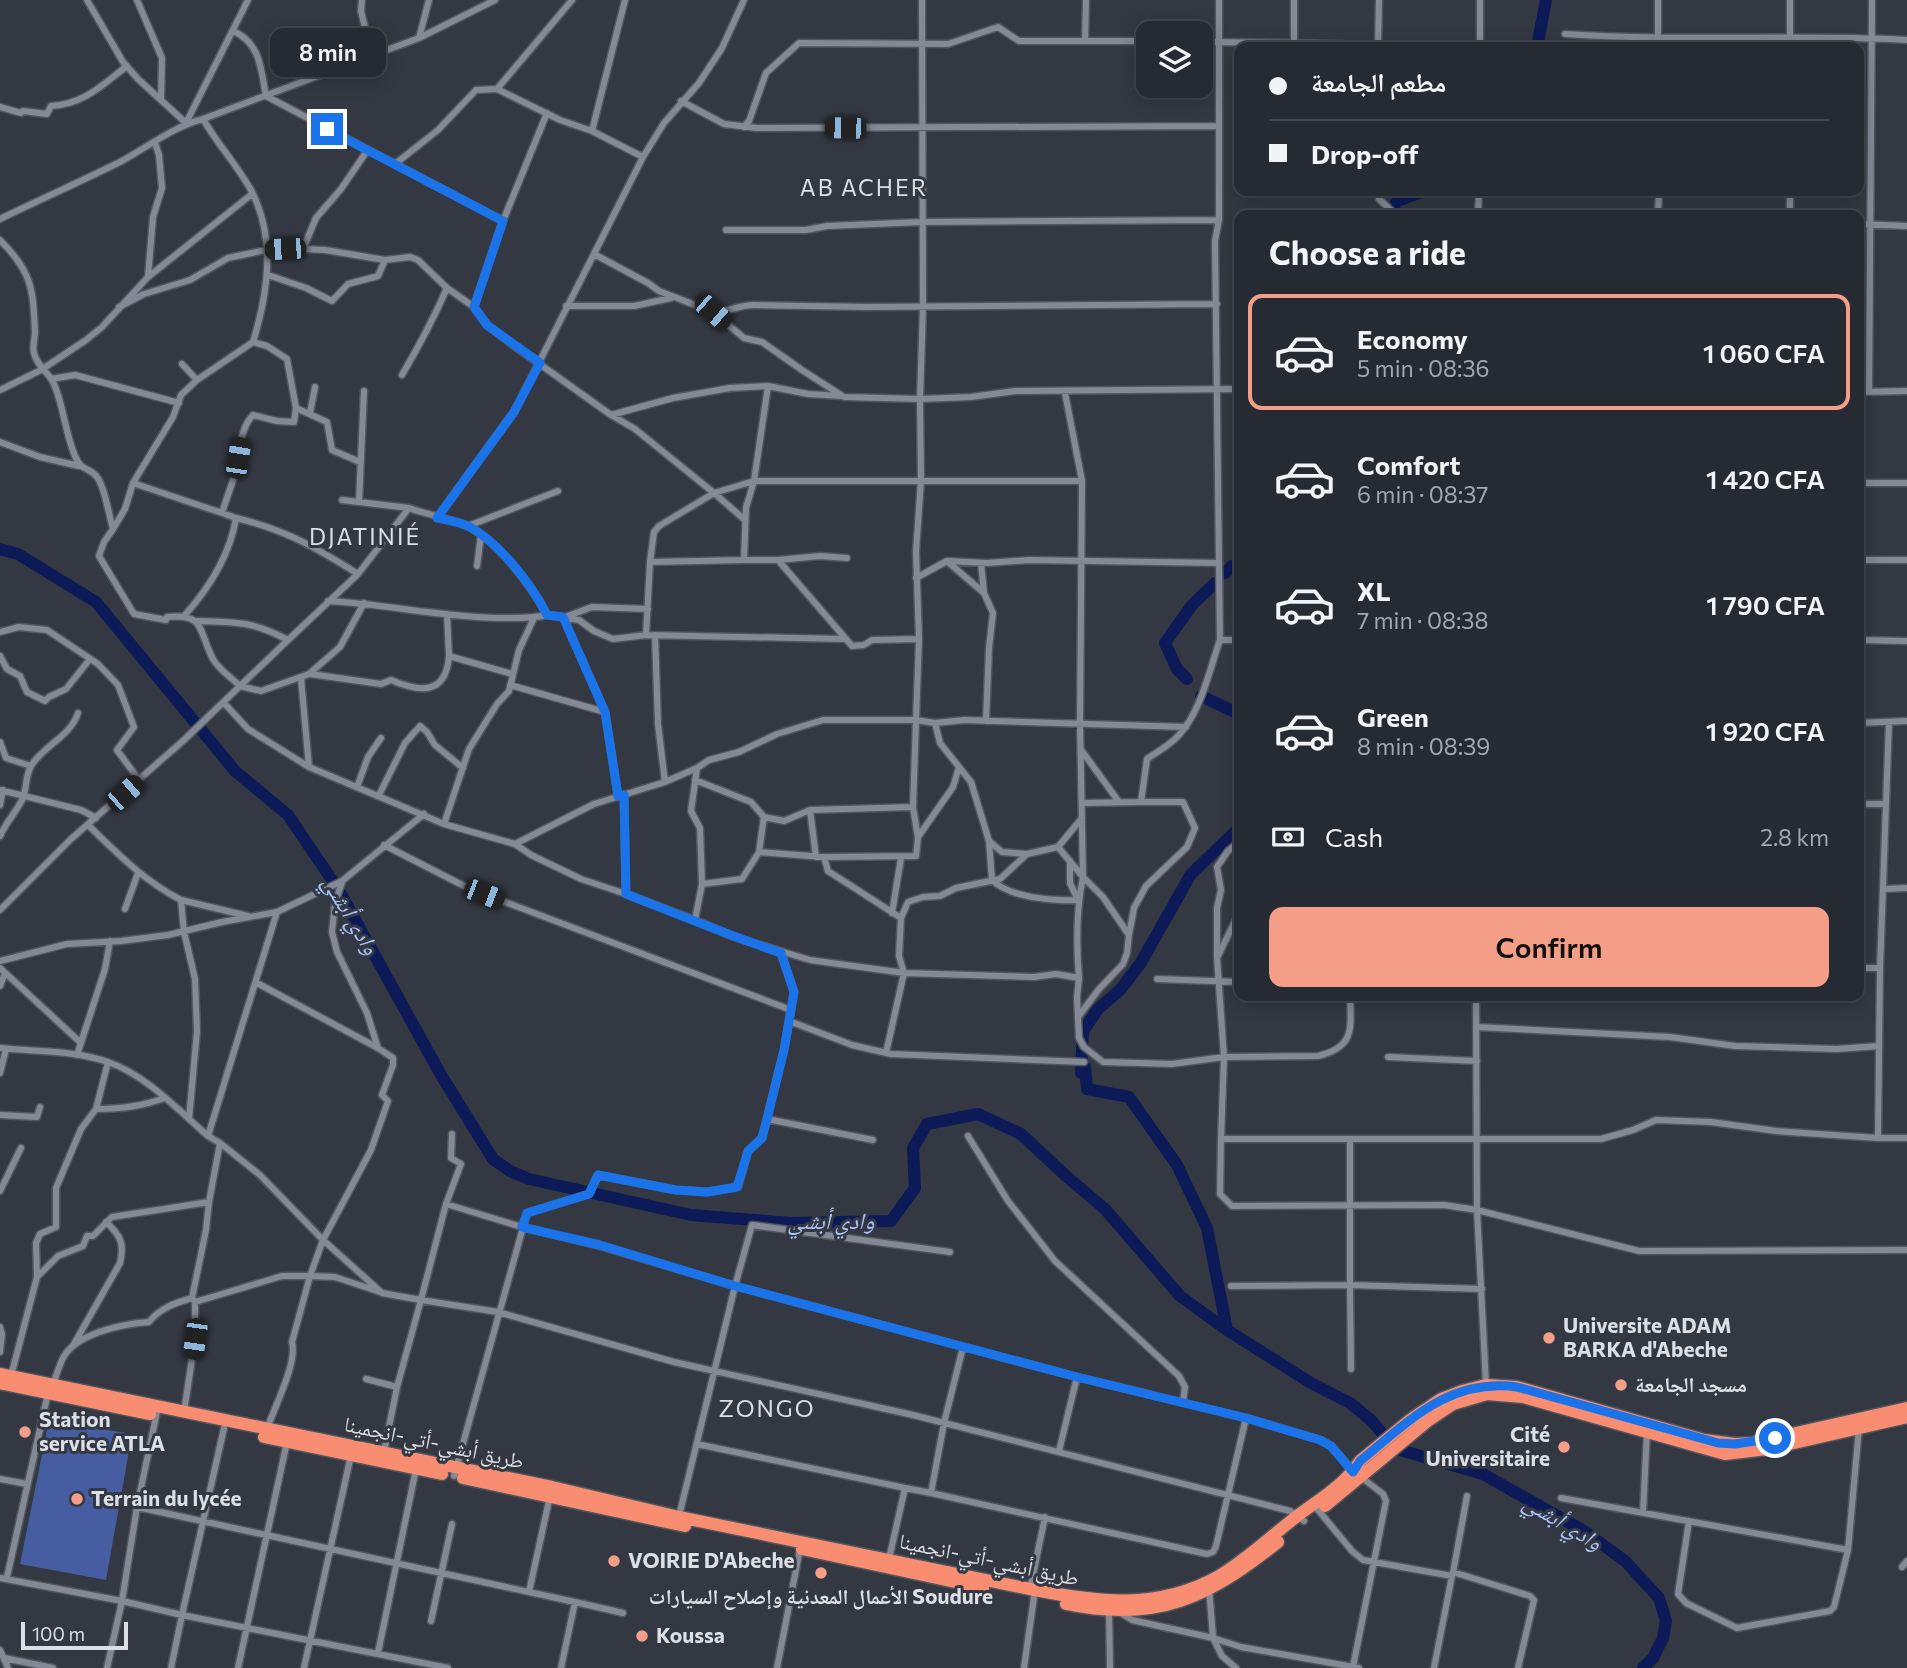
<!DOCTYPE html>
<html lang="en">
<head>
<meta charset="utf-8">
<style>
  :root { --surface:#262a32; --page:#32363e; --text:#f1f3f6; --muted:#a4a7ac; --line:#42464d; --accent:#f49e88 }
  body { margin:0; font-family:Commissioner,"Noto Naskh Arabic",sans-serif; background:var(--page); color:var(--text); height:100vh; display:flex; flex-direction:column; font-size:26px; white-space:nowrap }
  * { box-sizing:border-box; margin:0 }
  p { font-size:23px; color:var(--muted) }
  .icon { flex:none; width:38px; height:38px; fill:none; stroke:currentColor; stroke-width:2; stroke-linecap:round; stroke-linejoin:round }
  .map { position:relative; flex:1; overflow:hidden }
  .sheet { position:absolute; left:1234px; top:210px; width:630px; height:791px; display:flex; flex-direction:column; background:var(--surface); border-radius:14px; box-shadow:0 4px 18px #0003,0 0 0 2px var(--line) }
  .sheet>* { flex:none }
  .top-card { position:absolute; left:1234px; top:42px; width:630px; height:154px; border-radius:14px; box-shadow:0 4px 18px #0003,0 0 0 2px var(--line); display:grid; align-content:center; height:154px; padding:0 35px; background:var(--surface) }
  .fabs { position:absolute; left:1136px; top:21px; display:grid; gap:14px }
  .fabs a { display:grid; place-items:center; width:77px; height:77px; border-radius:14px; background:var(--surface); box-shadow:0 4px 18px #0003,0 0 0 2px var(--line); font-size:35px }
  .scale { position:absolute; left:21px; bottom:18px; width:107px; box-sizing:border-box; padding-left:7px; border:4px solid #dcdfe5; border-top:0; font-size:19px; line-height:24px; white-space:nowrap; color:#dcdfe5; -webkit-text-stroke:5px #333842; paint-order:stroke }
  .end { position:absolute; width:32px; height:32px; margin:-16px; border:9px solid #1a73e8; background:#fff; box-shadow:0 0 0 4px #fff }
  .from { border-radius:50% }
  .bubble { position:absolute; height:49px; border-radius:14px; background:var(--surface); box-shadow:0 4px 18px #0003,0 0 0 2px var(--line); font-size:23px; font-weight:600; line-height:49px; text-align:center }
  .car { position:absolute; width:21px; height:42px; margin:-21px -10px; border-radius:9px; box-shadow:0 0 5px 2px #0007; background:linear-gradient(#222 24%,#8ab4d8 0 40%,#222 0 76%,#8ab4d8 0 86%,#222 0) }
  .top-card b { display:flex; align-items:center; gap:24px; height:66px; font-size:26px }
  .top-card b+b { border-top:2px solid var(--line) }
  .top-card i { width:18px; height:18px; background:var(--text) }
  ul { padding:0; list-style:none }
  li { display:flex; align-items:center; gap:21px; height:116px; margin:0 14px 10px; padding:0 21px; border:4px solid transparent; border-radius:14px }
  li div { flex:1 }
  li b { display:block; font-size:26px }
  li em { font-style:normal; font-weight:600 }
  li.active { border-color:var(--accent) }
  li>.icon { width:63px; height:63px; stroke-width:1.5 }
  h2 { padding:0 35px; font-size:32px; line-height:84px }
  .pay { display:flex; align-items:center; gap:18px; height:77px; padding:0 35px; font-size:26px }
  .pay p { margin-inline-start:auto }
  .action { display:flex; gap:14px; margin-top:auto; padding:14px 35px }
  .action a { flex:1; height:80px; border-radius:14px; background:var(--accent); color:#111; font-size:28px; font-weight:600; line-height:80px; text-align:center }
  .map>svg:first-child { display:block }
  .green { fill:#465ea1 }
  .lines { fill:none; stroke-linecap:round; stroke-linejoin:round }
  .river { stroke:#0c1a58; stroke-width:12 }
  .street-casing { stroke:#51555e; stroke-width:9 }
  .highway-casing { stroke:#51555e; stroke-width:15 }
  .street { stroke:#838995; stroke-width:6 }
  .highway { stroke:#f98d72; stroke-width:12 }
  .route { stroke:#1a73e8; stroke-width:9 }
  .poi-dot { fill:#f49e88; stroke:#333842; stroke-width:2.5 }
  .labels { text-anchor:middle; stroke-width:6; stroke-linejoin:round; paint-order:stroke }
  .poi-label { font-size:21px; font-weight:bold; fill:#dcdfe5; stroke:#333842; text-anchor:start }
  .street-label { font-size:21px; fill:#dcdfe5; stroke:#333842 }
  .neighbourhood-label { font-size:23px; letter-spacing:2px; fill:#dcdfe5; stroke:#333842 }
  .water-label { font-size:23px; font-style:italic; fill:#abc3fc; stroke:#333842 }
</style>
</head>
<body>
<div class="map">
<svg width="1907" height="1668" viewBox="0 0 1907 1668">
  <rect width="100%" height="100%" fill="#333842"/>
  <path class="green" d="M49 1420 132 1434 106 1580 20 1564Z"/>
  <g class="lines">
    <path class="river" d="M1537 47 1546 0
      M1390 215 1397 201 1424 191
      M0 549 18 554 96 602 235 771 288 815 338 889 441 1075 493 1159 510 1171 529 1179 691 1215 791 1223 891 1221 915 1188 913 1148 927 1124 978 1114 1021 1134 1066 1176 1105 1209 1180 1296 1227 1330 1311 1383 1350 1403 1371 1420 1391 1444 1400 1450 1483 1474 1584 1531 1625 1561 1659 1598 1666 1621 1663 1638 1653 1658 1643 1668
      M1225 573 1232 566 1239 564
      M1187 679 1177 669 1165 643 1192 605 1215 583
      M1201 696 1239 714
      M1085 1067 1087 1089 1129 1097 1177 1165 1207 1228 1227 1330
      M1081 1073 1083 1031 1098 1009 1120 990 1140 964 1191 874 1239 828"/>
    <g class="street-casing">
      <path id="street" d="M87 0 123 62 138 79 186 123
        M137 0 162 58 161 99
        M362 0 361 11 372 57
        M625 0 592 131 643 157
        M922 0 923 307 920 399 921 480 916 552 919 639 916 720 935 723 964 720 1186 727
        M1294 0V43L1449 47
        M1480 0V47
        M233 31C261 43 261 70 266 96L503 221
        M1565 34C1679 42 1793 34 1907 40
        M419 38 429 0
        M1085 41 1086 0
        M1200 42 1294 43V47
        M1378 47 1379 0
        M1658 47V0
        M1790 47V0
        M497 89 560 120 592 131
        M681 101 724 124 757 128 1219 126
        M0 107 21 113 23 111 47 114 51 106C84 104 101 86 127 66
        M547 113 503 221 474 307 487 325 513 345 611 415 635 429 714 493 754 481H1082
        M186 123 248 0
        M744 127 749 121 766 73 799 43 948 44 998 27 1019 41H1148
        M395 164 438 130 476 90 497 89 572 0
        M1379 191V199L1396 215
        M1478 215 1479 191
        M1658 215 1659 191
        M1790 215V191
        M0 219C41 199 82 181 122 161 147 147 177 125 203 119L419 38 495 0
        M1858 224 1907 226
        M726 230H806L827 226 921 222 1219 220
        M0 240C32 272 33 288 35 332 35 339 32 346 34 353 37 367 49 372 54 384 64 407 65 433 75 456 82 473 89 466 97 477 105 487 109 516 113 529L104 542 99 556 134 614 166 620 167 617C206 613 198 631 213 659 218 669 232 678 240 686L184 740 71 839 0 910
        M303 249 316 218 341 189 367 151
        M594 254 648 283 659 291 713 312 744 338 762 342 802 370 844 397 920 399 971 397 1015 391 1239 389
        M268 275 306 288 332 301 348 284 378 276 385 260
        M148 277 252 194
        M566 306H634L671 298
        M119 307 144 294 190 280 228 258 266 250 303 249 325 250 385 260 410 257 418 260 447 288 474 307
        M714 312C728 312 739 305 754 305L868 307 1217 304
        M182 364 197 380
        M402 375C419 346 434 318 447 288
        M51 379 75 375 179 403
        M768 386 754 481 746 508 744 560H778L852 646 864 645 872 640 919 639
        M0 390 41 370 86 340 102 327 148 277 153 217 162 188 159 155 155 143
        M1869 391 1872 0
        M1858 392 1907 391
        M1065 393 1082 481 1080 723 1083 877 1103 897 1129 935 1127 953 1123 964 1099 989 1078 1017
        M296 408 327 422 332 450 360 462
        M310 413 315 387
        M611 415 673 398 730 388 768 386 808 394 842 396
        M0 442 40 457 79 466
        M133 483 222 513C226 500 231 487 235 474 241 454 238 431 253 415L277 421 294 422 296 408 287 359 267 346 253 342
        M1858 483H1907
        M342 500 359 502
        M409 508C428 515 450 518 467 526 496 539 533 588 547 615L563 617 605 712 618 796
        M236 518C286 530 315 547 358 574L288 640
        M437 518 514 412 643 157 664 123 699 83 722 48 744 0
        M468 526 558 491
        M113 529 125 509 133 483 173 417 181 395 197 380 253 342C268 293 276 240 252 192 238 166 218 145 203 119
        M778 560 820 556 847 558
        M1858 560H1907
        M650 562 654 532 659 526 714 493 745 520
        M948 562 984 593
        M981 563 984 593 993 613 989 648 986 721
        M1219 563 1220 640
        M477 566 481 535
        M358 574 409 508 359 502 364 391
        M916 578 947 561 987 563 1029 560 1219 563 1215 241 1219 220V0
        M328 601C385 604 441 617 498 618 514 618 530 619 547 615
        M447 614 449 656 512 674
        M185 615C209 588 230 555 236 518L222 513
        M563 617 579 620 594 631 613 639 646 635 844 639
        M565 617 592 607 648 609
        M197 621C236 622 252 621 288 640L240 686
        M0 632 19 627 47 630 98 664 118 685 134 727 117 750 139 780
        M646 635 650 562 744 560
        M655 635 658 724 665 782
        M1858 640 1907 641
        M0 656 7 669 20 676 27 692 45 701 49 697 66 689 90 659
        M310 674 381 684 391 680C419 692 446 696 449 656
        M301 678 309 767
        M510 685 605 712
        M240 686 261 691 309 674 340 647 364 603
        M224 703 248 729 309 767 444 824 515 844 531 855 581 879 626 894 624 795
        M1889 722 1880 968 1878 1138H1907
        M935 723 940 743 971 782 989 841 992 880C1010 898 1053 901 1078 900L1070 883V861
        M1858 723 1907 721
        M0 742 6 758 31 766
        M1082 751 1119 802
        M695 780 751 802 764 817 784 821 810 810 913 807
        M357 787 368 757 381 738
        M0 790 81 810 96 818
        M379 795 405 743 420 726 427 732 435 745 463 768
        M1082 803 1141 802 1147 759C1157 752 1170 745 1178 736 1201 712 1209 671 1220 640H1239
        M1858 804H1886
        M0 805 3 790
        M810 810 816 857
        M444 824 469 749 497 704 509 691 519 650 534 618
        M88 825C118 854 144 881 181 900L184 932 195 979 197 1031 189 1119
        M0 836C6 822 17 811 23 798 27 787 25 777 31 766 43 746 71 736 78 713
        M918 837 953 787 959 767
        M989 841 1002 852 1027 854
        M1239 842 1228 851 1217 867 1221 890 1217 908V957L1224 1057 1221 1139H1601L1633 1130 1656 1120 1711 1122 1776 1131 1878 1138
        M515 844 594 804 665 782 697 768
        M384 845 468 888 791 1010
        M1058 847 1083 877C1076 911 1076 943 1079 978
        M759 852 764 817
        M824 857 828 871 901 918
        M342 882 335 903 332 932 337 952 367 1013 378 1048
        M1883 889 1907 888
        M626 894 695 920 734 937 810 960 904 973 1034 977 1056 974 1079 978 1077 998 1079 1038 1084 1047 1103 1062 1172 1064 1224 1057 1318 1056C1355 1047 1351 1029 1350 996
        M181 900 248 916
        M125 909 138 873
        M277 912 342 881 424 814
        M892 913 901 858
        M695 920 702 884 700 828 691 811 697 768 709 760 739 752 777 734 823 720H916L913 807 918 838 916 856 824 857 759 852 742 879 702 884
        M1129 935 1134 908 1146 886 1187 847 1195 828 1183 802H1141
        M1218 956 1239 913
        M0 961 67 944 121 941 168 935 222 922 277 912 208 1136
        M0 968 81 1043
        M1858 968H1880
        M1157 979 1239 982
        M0 986 5 973
        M1476 996 1477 1210 1486 1385
        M789 1021 852 1045 891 1054 1084 1062
        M1476 1027 1670 1037 1735 1046 1837 1049 1879 1046
        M0 1048C36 1052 74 1050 108 1062 146 1075 178 1110 208 1136L220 1143 260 1175 323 1240 382 1293 421 1300 446 1204 522 1227 600 1246 735 1286 752 1225 950 1252
        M886 1053 904 973 899 956 901 918 908 902 923 897 940 896 956 888 1000 879 1027 854 1058 847 1082 818
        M77 1055 105 969 110 941
        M1388 1057 1477 1061
        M0 1073 6 1049
        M96 1109C120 1109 141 1107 164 1098
        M0 1115 37 1117 40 1107
        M767 1119 873 1140
        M968 1136 1008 1201 1055 1261 1179 1376 1185 1387 1183 1402
        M1221 1139 1220 1194 1232 1206 1444 1205 1477 1210 1639 1251 1907 1250
        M1350 1139V1285L1482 1289
        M0 1191 21 1148
        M446 1204 461 1164 451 1158 452 1134
        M37 1277 58 1256 83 1246 87 1236H93L112 1217 209 1202 220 1143
        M1231 1286 1350 1285 1351 1369
        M195 1302 282 1276H310L323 1240 371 1150 388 1101 382 1095 393 1065V1058L378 1048 257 983
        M0 1327 2 1334 0 1352
        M74 1344 120 1263C125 1243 120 1235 106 1222
        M11 1376 37 1277 36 1243 40 1234 56 1227V1188L81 1129 96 1109 108 1062
        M366 1379 397 1387
        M53 1385C56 1376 59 1366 63 1358 76 1333 123 1324 149 1322 160 1308 175 1303 192 1298
        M184 1412 195 1339V1302L192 1298 206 1230 209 1202
        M1246 1418 1320 1440 1331 1446 1352 1470
        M224 1428 182 1615 448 1668
        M267 1429C274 1408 298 1362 292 1342L310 1276 335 1277 380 1292
        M697 1444 905 1488
        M1059 1451 1077 1377
        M384 1452 397 1387 421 1300 498 1312 674 1362 913 1415 1290 1511 1304 1521
        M454 1476 527 1213 589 1194 598 1175 676 1190 707 1192 738 1187 748 1151 762 1138 784 1050 794 992 781 953
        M0 1479 27 1484
        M1561 1498 1848 1550 1859 1428
        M1314 1505 1352 1551 1363 1560 1452 1576 1434 1668
        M137 1507 575 1602 561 1668
        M1643 1513 1647 1431
        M679 1516 735 1286 1077 1377 1246 1418 1216 1546 1213 1552 1207 1554 931 1493
        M1689 1521 1678 1594 1686 1603 1737 1628 1830 1611 1834 1607 1848 1550
        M889 1559 905 1488 931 1493 944 1423 963 1347
        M1902 1567 1907 1561
        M1453 1572 1530 1596 1534 1600 1518 1668
        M1453 1573 1467 1496
        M7 1577 48 1393
        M0 1578 122 1601 137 1507 158 1407
        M1209 1587 1213 1638 1241 1647 1359 1668
        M1030 1589 1045 1517
        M529 1592 550 1496
        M575 1602 623 1613
        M1109 1610 1110 1668
        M1121 1613 1132 1620 1213 1638 1222 1656 1236 1668
        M431 1621 452 1524
        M0 1650 8 1668
        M378 1653 416 1469
        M4 1658 53 1668
        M1353 1667 1386 1501 1383 1494 1361 1477
        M107 1668 122 1601 182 1615 171 1668
        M238 1668 287 1442
        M304 1668 351 1455
        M777 1668 800 1549
        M1024 1668 1034 1597"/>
    </g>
    <g class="highway-casing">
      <path id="highway" d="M0 1374 552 1487 679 1517 1030 1589C1096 1602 1157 1611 1219 1576 1246 1560 1270 1537 1296 1517 1318 1500 1345 1485 1360 1461L1410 1420 1441 1399 1462 1391 1486 1385 1517 1387 1704 1440 1735 1444 1752 1443 1907 1408
        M0 1383 150 1414
        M264 1437 442 1474
        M463 1478 685 1526
        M1325 1506 1429 1420 1453 1404 1487 1394 1523 1397 1725 1454 1767 1449 1907 1417
        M802 1549 983 1588
        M1066 1604C1157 1623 1208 1598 1278 1542"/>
    </g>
    <use href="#street" class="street"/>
    <use href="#highway" class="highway"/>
  </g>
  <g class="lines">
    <path class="route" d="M327 129 503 221 474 307 487 325 540 363 514 412 437 518C447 520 459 522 468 526 499 542 532 585 547 615L563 617 605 712 618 796 624 795 626 894C677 914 728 935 781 953L794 992 784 1050 767 1119 762 1138 748 1151 737 1187 707 1192 676 1190 598 1175 589 1194 527 1213 522 1227 600 1245 735 1286 1077 1377 1246 1418 1320 1440 1331 1446 1353 1472 1360 1461C1409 1421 1449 1378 1517 1387L1718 1443 1735 1444 1775 1438"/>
  </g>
  <g class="poi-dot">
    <circle cx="1549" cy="1338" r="7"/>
    <circle cx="1621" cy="1385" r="7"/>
    <circle cx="25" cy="1432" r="7"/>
    <circle cx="1564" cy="1447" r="7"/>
    <circle cx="77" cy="1499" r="7"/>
    <circle cx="614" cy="1561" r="7"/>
    <circle cx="821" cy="1573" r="7"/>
    <circle cx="642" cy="1636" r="7"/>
  </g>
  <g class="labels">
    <g class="poi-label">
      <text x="1563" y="1333">Universite ADAM<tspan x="1563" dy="24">BARKA d'Abeche</tspan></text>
      <text x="1635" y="1392">مسجد الجامعة</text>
      <text x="39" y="1427">Station<tspan x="39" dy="24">service ATLA</tspan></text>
      <text x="1550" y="1442" text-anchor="end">Cité<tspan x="1550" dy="24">Universitaire</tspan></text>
      <text x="91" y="1506">Terrain du lycée</text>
      <text x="628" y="1568">VOIRIE D'Abeche</text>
      <text x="821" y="1604" text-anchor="middle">الأعمال المعدنية وإصلاح السيارات Soudure</text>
      <text x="656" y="1643">Koussa</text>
    </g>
    <g class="street-label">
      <text transform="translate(434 1443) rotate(12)" y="7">طريق أبشي-أتي-انجمينا</text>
      <text transform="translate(989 1560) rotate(12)" y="7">طريق أبشي-أتي-انجمينا</text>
    </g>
    <g class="neighbourhood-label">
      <text x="864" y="196">AB ACHER</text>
      <text x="365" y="545">DJATINIÉ</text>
      <text x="767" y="1417">ZONGO</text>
    </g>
    <g class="water-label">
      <text transform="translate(351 915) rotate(59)" y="8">وادي أبشي</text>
      <text x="831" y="1229">وادي أبشي</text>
      <text transform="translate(1563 1522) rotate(31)" y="8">وادي أبشي</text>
    </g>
  </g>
</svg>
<div class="fabs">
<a><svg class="icon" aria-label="layers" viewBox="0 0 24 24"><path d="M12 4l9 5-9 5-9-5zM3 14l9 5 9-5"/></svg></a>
</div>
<div class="scale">100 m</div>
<i class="end from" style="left:1775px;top:1438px"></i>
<i class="end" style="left:327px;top:129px"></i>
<div class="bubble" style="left:270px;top:28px;width:116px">8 min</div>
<i class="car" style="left:845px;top:128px;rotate:271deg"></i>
<i class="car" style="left:285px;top:249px;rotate:268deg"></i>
<i class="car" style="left:713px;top:312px;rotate:131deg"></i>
<i class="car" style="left:238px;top:458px;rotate:9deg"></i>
<i class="car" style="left:125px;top:793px;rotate:49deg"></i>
<i class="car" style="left:484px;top:894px;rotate:111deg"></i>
<i class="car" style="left:195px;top:1339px;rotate:188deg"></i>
<div class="top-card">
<b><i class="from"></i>مطعم الجامعة</b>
<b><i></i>Drop-off</b>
</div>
<section class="sheet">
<h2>Choose a ride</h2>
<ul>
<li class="active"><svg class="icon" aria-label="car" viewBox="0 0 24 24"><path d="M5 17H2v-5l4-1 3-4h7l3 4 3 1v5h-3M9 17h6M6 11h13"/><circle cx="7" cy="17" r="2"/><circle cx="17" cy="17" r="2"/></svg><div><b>Economy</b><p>5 min · 08:36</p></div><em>1 060 CFA</em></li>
<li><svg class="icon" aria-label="car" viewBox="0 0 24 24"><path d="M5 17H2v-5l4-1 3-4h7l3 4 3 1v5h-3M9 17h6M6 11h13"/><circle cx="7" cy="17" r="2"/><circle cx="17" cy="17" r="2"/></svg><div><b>Comfort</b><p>6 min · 08:37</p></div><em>1 420 CFA</em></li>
<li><svg class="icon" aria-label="car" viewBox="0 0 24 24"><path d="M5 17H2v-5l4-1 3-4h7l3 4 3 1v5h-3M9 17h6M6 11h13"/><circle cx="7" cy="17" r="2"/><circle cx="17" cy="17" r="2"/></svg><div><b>XL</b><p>7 min · 08:38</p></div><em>1 790 CFA</em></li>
<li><svg class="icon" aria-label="car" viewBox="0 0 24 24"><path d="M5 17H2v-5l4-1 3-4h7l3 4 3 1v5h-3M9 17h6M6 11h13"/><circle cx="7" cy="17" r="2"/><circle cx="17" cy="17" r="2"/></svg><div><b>Green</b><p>8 min · 08:39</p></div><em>1 920 CFA</em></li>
</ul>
<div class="pay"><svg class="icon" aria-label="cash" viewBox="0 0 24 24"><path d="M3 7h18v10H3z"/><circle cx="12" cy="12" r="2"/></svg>Cash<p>2.8 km</p></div>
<div class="action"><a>Confirm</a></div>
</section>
</div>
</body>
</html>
